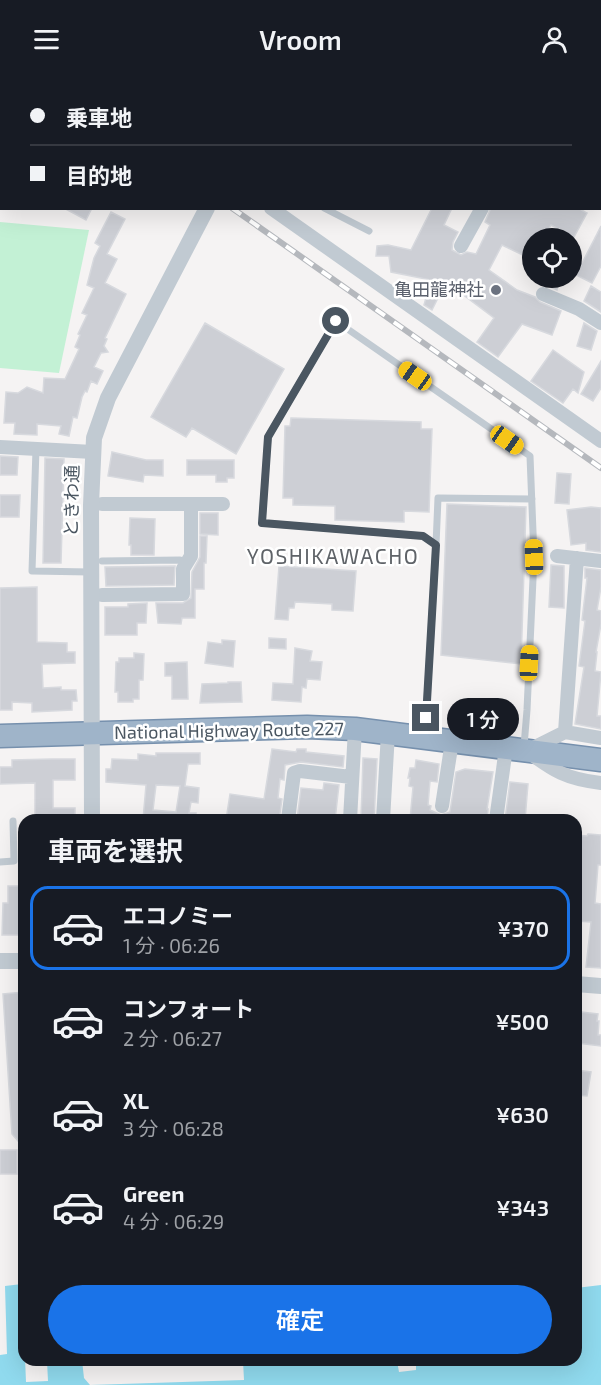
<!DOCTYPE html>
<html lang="ja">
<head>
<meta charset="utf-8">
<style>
  :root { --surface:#171b24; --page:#242831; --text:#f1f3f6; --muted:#9ea1a6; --line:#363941; --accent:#1a73e8 }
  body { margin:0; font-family:"Exo 2","Noto Sans JP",sans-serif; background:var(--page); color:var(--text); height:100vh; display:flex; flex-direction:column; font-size:22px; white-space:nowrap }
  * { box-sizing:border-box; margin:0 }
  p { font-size:20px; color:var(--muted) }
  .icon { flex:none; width:33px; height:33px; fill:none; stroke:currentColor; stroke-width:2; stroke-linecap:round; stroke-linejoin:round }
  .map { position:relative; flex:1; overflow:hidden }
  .side { position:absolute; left:18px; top:736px; width:564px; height:552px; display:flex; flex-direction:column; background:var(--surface); border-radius:18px; box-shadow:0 6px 24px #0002 }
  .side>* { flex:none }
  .guide { position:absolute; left:0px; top:0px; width:602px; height:132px; box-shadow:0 6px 24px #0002; display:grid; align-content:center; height:132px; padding:0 30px; background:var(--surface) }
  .tools { position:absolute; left:522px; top:150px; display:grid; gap:12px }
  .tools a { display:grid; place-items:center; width:60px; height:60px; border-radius:50%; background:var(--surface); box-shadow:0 6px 24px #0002; font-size:30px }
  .end { position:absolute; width:27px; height:27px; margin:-14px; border:8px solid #4a5661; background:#fff; box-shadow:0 0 0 3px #fff }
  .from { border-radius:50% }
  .bubble { position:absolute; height:42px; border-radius:21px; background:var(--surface); box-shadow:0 6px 24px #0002; font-size:20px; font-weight:600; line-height:42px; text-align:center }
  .car { position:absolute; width:18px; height:36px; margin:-18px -9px; border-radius:8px; box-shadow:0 0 4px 2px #0007; background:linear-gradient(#f5c518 24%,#345 0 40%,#f5c518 0 76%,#345 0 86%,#f5c518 0) }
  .guide b { display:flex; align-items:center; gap:21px; height:57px; font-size:22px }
  .guide b+b { border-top:2px solid var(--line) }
  .guide i { width:15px; height:15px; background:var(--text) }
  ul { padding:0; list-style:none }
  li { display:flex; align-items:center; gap:18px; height:84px; margin:0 12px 9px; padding:0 18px; border:3px solid transparent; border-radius:18px }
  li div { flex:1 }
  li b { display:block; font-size:22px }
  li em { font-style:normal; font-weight:600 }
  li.active { border-color:var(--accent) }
  li>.icon { width:54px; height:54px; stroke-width:1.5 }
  h2 { padding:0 30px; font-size:27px; line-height:72px }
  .action { display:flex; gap:12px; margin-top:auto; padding:12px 30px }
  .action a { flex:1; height:69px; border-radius:36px; background:var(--accent); color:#fff; font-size:24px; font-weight:600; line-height:69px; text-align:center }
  header { display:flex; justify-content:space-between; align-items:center; height:78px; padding:0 30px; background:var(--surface); font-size:27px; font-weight:600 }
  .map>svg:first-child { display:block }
  .green { fill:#c3f1d5 }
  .water { fill:#90daee }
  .building { fill:#cdcfd5; stroke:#d7d9de; stroke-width:1.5; fill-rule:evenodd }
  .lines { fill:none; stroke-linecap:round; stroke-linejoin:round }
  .trunk-casing { stroke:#7690ad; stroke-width:25 }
  .service { stroke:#c1cad2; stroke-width:7 }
  .minor { stroke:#c1cad2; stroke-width:14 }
  .tertiary { stroke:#c1cad2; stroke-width:16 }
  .trunk { stroke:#9fb4c9; stroke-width:22 }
  .rail-casing { stroke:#b5b8bd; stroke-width:6 }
  .rail { stroke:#fff; stroke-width:4; stroke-dasharray:11; stroke-linecap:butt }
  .route { stroke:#4a5661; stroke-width:8 }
  .worship-dot { fill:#6b7280; stroke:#fff; stroke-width:2 }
  .labels { text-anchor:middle; stroke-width:5; stroke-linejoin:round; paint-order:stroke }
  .worship-label { font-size:18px; fill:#5b616d; stroke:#fff; text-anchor:end }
  .street-label { font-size:18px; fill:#4a5661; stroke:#fff }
  .quarter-label { font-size:21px; letter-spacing:1.5px; fill:#5f6368; stroke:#fff }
</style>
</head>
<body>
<header><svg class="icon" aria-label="menu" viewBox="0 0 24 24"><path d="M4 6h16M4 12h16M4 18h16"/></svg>Vroom<svg class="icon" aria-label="person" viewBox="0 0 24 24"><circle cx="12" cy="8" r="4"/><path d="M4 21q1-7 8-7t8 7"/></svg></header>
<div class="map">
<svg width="601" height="1307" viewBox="0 0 601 1307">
  <rect width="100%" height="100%" fill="#f5f3f3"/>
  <path class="green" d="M0 144 89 152 59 295 0 290Z"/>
  <path class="water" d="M22 1206 26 1304 48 1303 47 1283 82 1282 84 1300 90 1307 244 1302 243 1283H397L399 1294 416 1292V1283L576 1282V1210L601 1207V1307H0V1277L7 1276 5 1208Z"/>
  <path class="building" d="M64 130H92L86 142Z
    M432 130H452L444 147 458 154 453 164 452 172 461 177 467 174 476 176 490 147 485 144 491 130H578L587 135 574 159 551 147 544 160H532V173L529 180 502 167 489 192 517 212 535 219 540 224 561 233 552 257 522 246 498 279 477 264 494 240 446 204 432 232 424 227 431 202 391 194 389 178H376L377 168 388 167 411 172Z
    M111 134 125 141 107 176 117 181 105 205 126 216 105 260 107 261 104 268 108 274 101 275 94 289 103 293 97 306 91 303 87 314 85 313 82 319 77 340 73 339 69 358 59 356 61 348 37 346V357L14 356 15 345H4L6 314 18 315 27 309 43 315 44 300 65 301 79 271 75 269 80 257 78 256 87 237 82 235 94 210 87 207 94 180 100 168 95 165Z
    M601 148V188L592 205 576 197Z
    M546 200H559L557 212 546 207Z
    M591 208 601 214V234L584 223Z
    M205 245 284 291 236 376 192 350 186 359 151 339Z
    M584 245 597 253 591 272 577 268Z
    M553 272 584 294 578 315 573 311 563 325 531 303Z
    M601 283V310L593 323 581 316Z
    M291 340 421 344V351H432L429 434 404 433V444L335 442V428L293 427V420H283L285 348H290Z
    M112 374 146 382H163V398L144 397 143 404 108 398Z
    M0 378 18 379 17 397H0Z
    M45 380 64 381 61 485H43Z
    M187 382H234V400H227V404H216V397H187Z
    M557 395 571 396 569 426 555 425Z
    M0 417H20L19 439H0Z
    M447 426 526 429 521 586 441 577Z
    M591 429 601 430V474L586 472V465L571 467 567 432Z
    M200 435H218V457L200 456Z
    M130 440 155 441 154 477H131V467H129Z
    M200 458H207L206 485H204V511H195V540H182L181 546 158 545 156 525H183L191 520 192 494 200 479Z
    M551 487 564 488V530L549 529Z
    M175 488 174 507 106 508 105 489Z
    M279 488 356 493 353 533 332 532V526L295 524 294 530H289L288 542 275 541Z
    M585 490 601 492V509L597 532 601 533V546L596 574H597L595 593 601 594 597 638H601V651L575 646 584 589 579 588 585 543 582 542 587 500H585Z
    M37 509V564L67 565V574H75V585L42 586 43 610 61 609V612H76L77 623H72V632L32 634V625L12 624V632H0V510Z
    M147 525 146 545H137V557H105V529H128V526Z
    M269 560 286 561V571L269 570Z
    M222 562 235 563 233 589 205 585 208 564 222 566Z
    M295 570 312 573 310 583 322 584 320 602 307 601 306 610 302 609 301 624 272 622 273 605 293 606Z
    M134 575 144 576 143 602H139V621H133V624H118V614H115L116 584H119V580H134Z
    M187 584 188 621H172V598H165V585Z
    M228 604H241L242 624 200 625 202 606 228 605Z
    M272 671 296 674 297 671H306V674L344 678 343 689 301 684 285 687 284 702 280 701 278 720 282 721 279 742H226L230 716 264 721Z
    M156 675H200V686H188L185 708 199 710 198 725 191 724 189 735H196L195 742H143L146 707 106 704V691H111L112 681 138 682V676L156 678ZM156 707 180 708 176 734 153 732Z
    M363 680 377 681 374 742H361Z
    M52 681H75V702H53V730H75V742H35V705L0 706V689H12V682Z
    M416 682 439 686 437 704 430 703 428 727 431 728 430 732 441 737 450 734 456 694 465 691 493 694 487 731H488L487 742H410L413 709 409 708 410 700H408L410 690H415Z
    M510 704 528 706 525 742H505Z
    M324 705 339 707 335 742H297L301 710 323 712Z
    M588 756 601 757V787H598L595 825 601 826V890L586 889 591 844 576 843V757L587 758Z
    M8 808H24V857H2L3 825H8Z
    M24 914V1070L12 1056 3 916Z
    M581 934 598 936 597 943H599L598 957H601V968L578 965Z
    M576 992 591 994 587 1018 576 1017Z
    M0 1072H17V1096H0Z"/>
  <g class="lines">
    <g class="trunk-casing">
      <path id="trunk" d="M387 0 390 2
        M600 119H601
        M0 658 307 649 355 651 601 682"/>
    </g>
    <path class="service" d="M324 130 369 153
      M36 371 32 493 90 494
      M436 467 438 420 532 421
      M102 483 180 482 187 485
      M426 640 436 467 423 458 262 445 268 359 336 243 530 378 534 479 527 632 524 668
      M0 784 14 783 13 743
      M23 1078H24"/>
    <path class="minor" d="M85 0 88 2
      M178 2 179 0
      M600 41 601 39
      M271 130 601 363
      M461 168 482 130
      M543 216 579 231 601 245
      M0 369 93 374
      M102 426H223
      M557 478 601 483
      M102 517 183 516V491L191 478V426
      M565 654 577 480
      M601 660 565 654 527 673C554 693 566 701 601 705
      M442 728 452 663
      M288 742 294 695 300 693 351 699
      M350 742 355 651
      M383 742 388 655
      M496 742 506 670"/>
    <path class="tertiary" d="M274 2 275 0
      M92 742 91 427 94 360 108 320 207 130
      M0 883H24
      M576 906 601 908"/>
    <use href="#trunk" class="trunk"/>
    <g class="rail-casing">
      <path id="rail" d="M47 0 49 2
        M59 0 61 2
        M232 130 601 390"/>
    </g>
    <use href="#rail" class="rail"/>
  </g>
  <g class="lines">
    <path class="route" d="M336 243 268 359 262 445 423 458 436 467 426 640"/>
  </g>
  <circle class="worship-dot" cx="496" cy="212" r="6"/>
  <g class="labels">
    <g class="worship-label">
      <text x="484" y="218">亀田龍神社</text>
    </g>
    <g class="street-label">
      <text transform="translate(72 423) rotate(-89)" y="6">ときわ通</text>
      <text transform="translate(229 653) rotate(-1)" y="6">National Highway Route 227</text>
    </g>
    <g class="quarter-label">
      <text x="333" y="486">YOSHIKAWACHO</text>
    </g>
  </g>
</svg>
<div class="tools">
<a><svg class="icon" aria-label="locate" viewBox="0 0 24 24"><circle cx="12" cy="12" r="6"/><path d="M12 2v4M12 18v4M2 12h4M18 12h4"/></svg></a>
</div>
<i class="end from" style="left:336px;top:243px"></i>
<i class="end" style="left:426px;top:640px"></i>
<div class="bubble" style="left:447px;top:620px;width:72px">1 分</div>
<i class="car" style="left:415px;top:298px;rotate:305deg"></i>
<i class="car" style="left:507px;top:362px;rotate:125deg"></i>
<i class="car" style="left:534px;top:479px;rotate:358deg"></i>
<i class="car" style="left:529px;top:585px;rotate:3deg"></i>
<div class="guide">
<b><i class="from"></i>乗車地</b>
<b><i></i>目的地</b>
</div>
<section class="side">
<h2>車両を選択</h2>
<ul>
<li class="active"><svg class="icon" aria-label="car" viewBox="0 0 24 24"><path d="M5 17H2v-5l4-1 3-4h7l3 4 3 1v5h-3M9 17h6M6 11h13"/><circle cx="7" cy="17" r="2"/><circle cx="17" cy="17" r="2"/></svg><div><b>エコノミー</b><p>1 分 · 06:26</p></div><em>¥370</em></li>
<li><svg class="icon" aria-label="car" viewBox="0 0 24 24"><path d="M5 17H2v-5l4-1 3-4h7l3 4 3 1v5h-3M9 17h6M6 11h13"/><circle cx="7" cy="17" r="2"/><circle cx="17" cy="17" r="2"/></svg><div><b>コンフォート</b><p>2 分 · 06:27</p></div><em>¥500</em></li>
<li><svg class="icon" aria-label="car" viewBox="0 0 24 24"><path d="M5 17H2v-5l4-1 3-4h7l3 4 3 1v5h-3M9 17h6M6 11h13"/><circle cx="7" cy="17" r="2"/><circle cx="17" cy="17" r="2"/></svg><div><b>XL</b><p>3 分 · 06:28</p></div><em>¥630</em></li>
<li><svg class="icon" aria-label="car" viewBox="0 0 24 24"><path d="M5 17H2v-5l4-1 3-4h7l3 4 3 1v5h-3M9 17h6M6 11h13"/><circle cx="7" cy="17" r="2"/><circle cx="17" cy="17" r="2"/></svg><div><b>Green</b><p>4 分 · 06:29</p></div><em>¥343</em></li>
</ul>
<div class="action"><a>確定</a></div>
</section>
</div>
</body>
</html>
